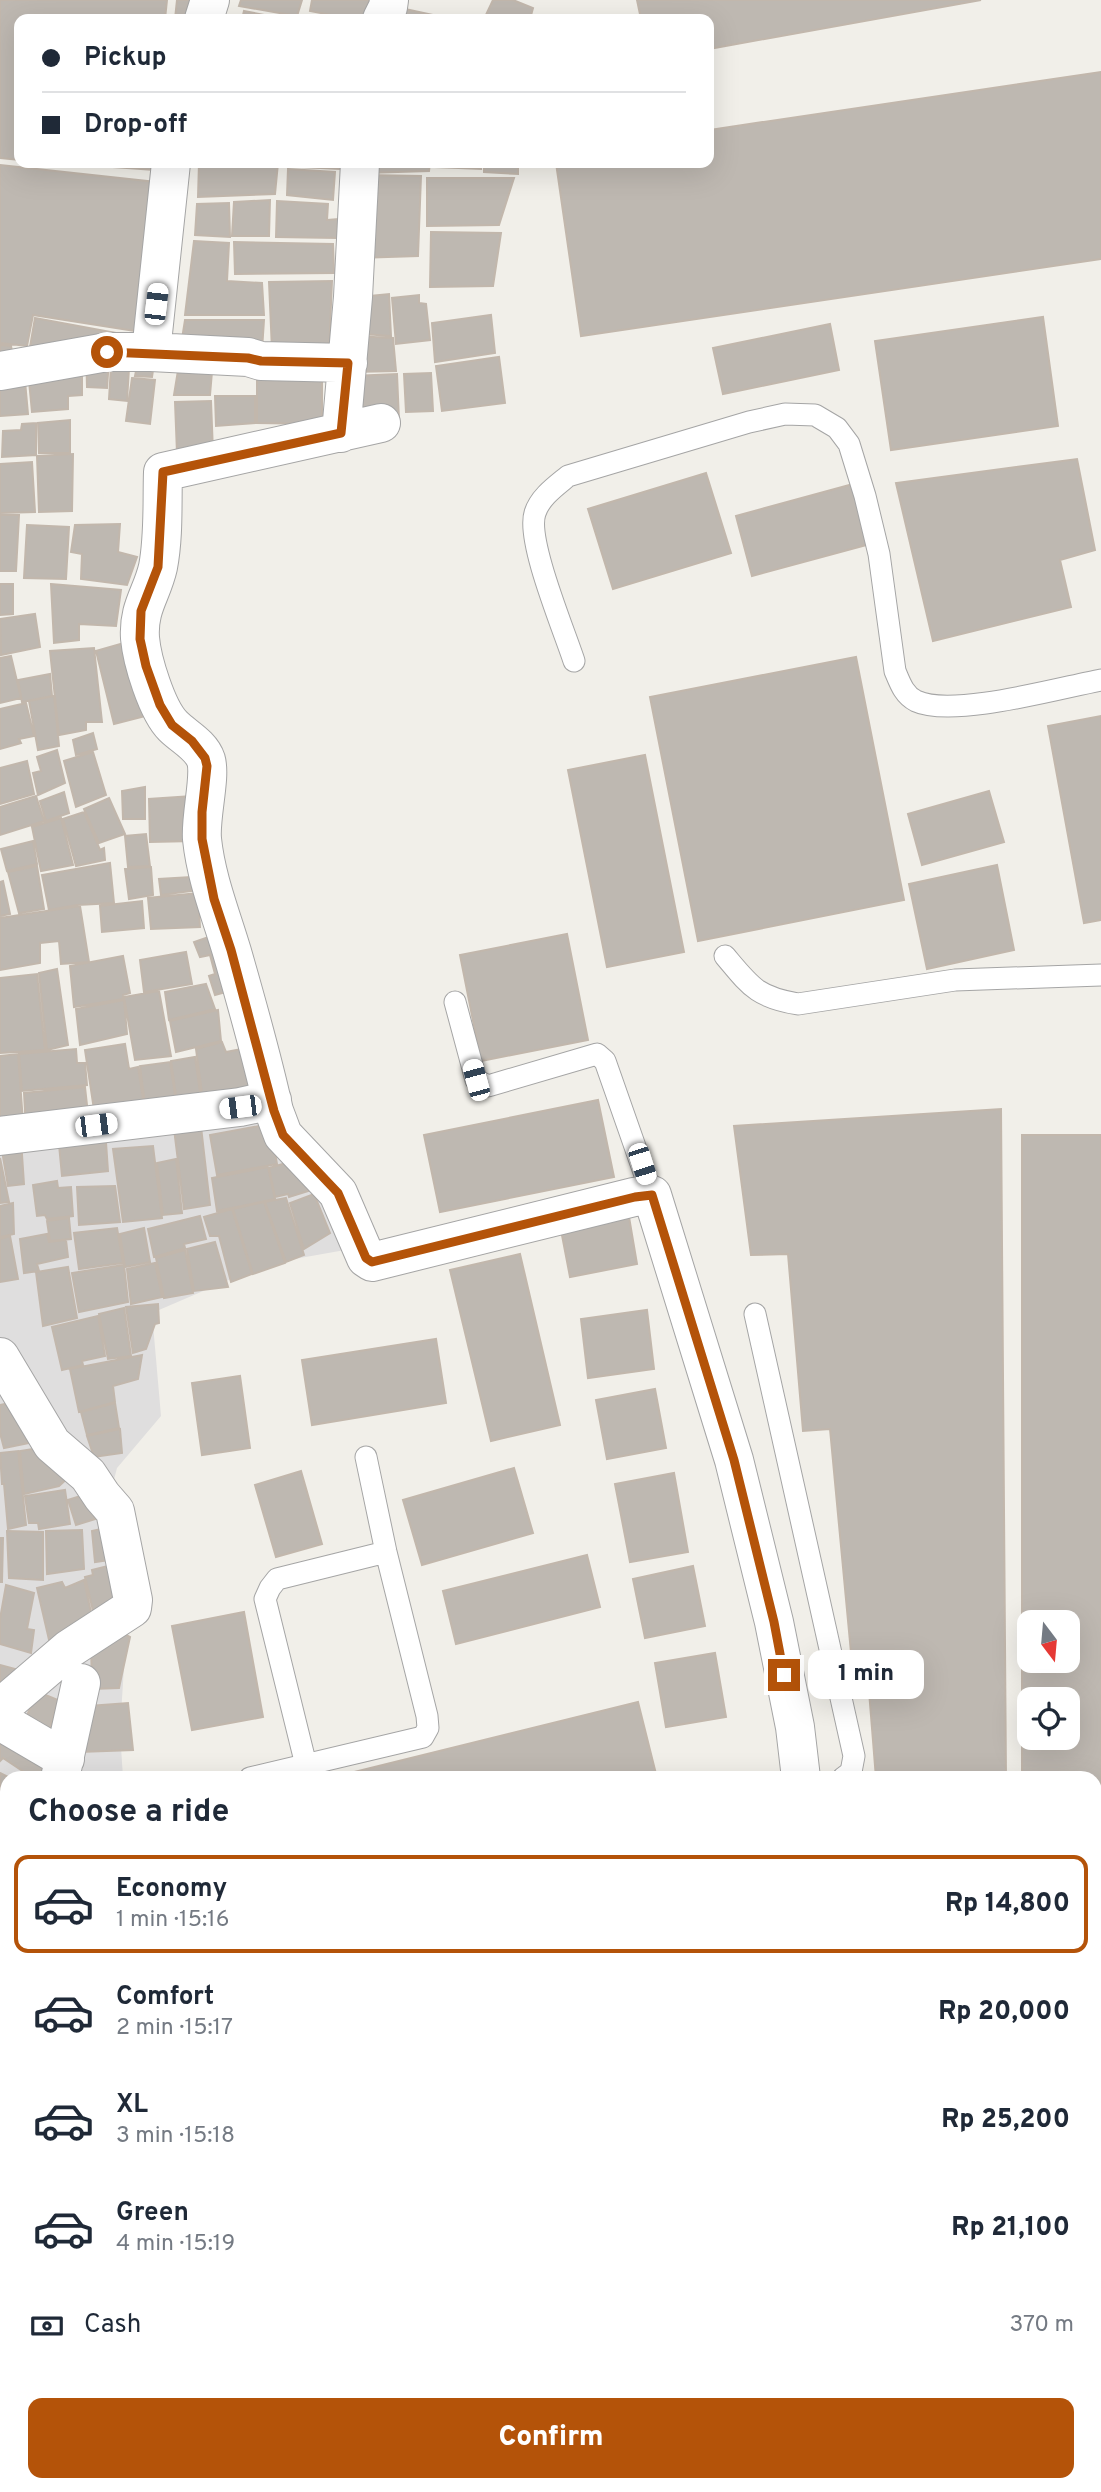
<!DOCTYPE html>
<html lang="en">
<head>
<meta charset="utf-8">
<style>
  :root { --surface:#fff; --page:#f6f6f7; --text:#1f2937; --muted:#747a83; --line:#e0e1e3; --accent:#b45309 }
  body { margin:0; font-family:Overpass,sans-serif; background:var(--page); color:var(--text); height:100vh; display:flex; flex-direction:column; font-size:26px; white-space:nowrap }
  * { box-sizing:border-box; margin:0 }
  p { font-size:23px; color:var(--muted) }
  .icon { flex:none; width:38px; height:38px; fill:none; stroke:currentColor; stroke-width:2; stroke-linecap:round; stroke-linejoin:round }
  .map { position:relative; flex:1; overflow:hidden }
  .details { position:absolute; left:0px; top:1771px; width:1102px; height:721px; display:flex; flex-direction:column; background:var(--surface); border-radius:21px 21px 0 0; box-shadow:0 7px 28px #0002 }
  .details>* { flex:none }
  .hud { position:absolute; left:14px; top:14px; width:700px; height:154px; border-radius:14px; box-shadow:0 7px 28px #0002; display:grid; align-content:center; height:154px; padding:0 28px; background:var(--surface) }
  .needle { width:46px; rotate:164deg }
  .buttons { position:absolute; left:1017px; top:1610px; display:grid; gap:14px }
  .buttons a { display:grid; place-items:center; width:63px; height:63px; border-radius:14px; background:var(--surface); box-shadow:0 7px 28px #0002; font-size:35px }
  .end { position:absolute; width:32px; height:32px; margin:-16px; border:9px solid #b45309; background:#fff; box-shadow:0 0 0 4px #fff }
  .from { border-radius:50% }
  .bubble { position:absolute; height:49px; border-radius:14px; background:var(--surface); box-shadow:0 7px 28px #0002; font-size:23px; font-weight:800; line-height:49px; text-align:center }
  .car { position:absolute; width:21px; height:42px; margin:-21px -10px; border-radius:9px; box-shadow:0 0 5px 2px #0007; background:linear-gradient(#fff 24%,#345 0 40%,#fff 0 76%,#345 0 86%,#fff 0) }
  .hud b { display:flex; align-items:center; gap:24px; height:66px; font-size:26px }
  .hud b+b { border-top:2px solid var(--line) }
  .hud i { width:18px; height:18px; background:var(--text) }
  ul { padding:0; list-style:none }
  li { display:flex; align-items:center; gap:21px; height:98px; margin:0 14px 10px; padding:0 14px; border:4px solid transparent; border-radius:14px }
  li div { flex:1 }
  li b { display:block; font-size:26px }
  li em { font-style:normal; font-weight:800 }
  li.current { border-color:var(--accent) }
  li>.icon { width:63px; height:63px; stroke-width:1.5 }
  h2 { padding:0 28px; font-size:32px; line-height:84px }
  .pay { display:flex; align-items:center; gap:18px; height:77px; padding:0 28px; font-size:26px }
  .pay p { margin-inline-start:auto }
  .primary-button { display:flex; gap:14px; margin-top:auto; padding:14px 28px }
  .primary-button a { flex:1; height:80px; border-radius:14px; background:var(--accent); color:#fff; font-size:28px; font-weight:800; line-height:80px; text-align:center }
  .map>svg:first-child { display:block }
  .residential { fill:#dfdede }
  .industrial { fill:#e9dbe5 }
  .building { fill:#beb8b1; stroke:#c2b7ac; stroke-width:2; fill-rule:evenodd }
  .lines { fill:none; stroke-linecap:round; stroke-linejoin:round }
  .lane-casing { stroke:#a5a5a5; stroke-width:23 }
  .street-casing { stroke:#a5a5a5; stroke-width:40 }
  .path { stroke:#f1917a; stroke-width:4.5; stroke-dasharray:3.5 3.5; stroke-linecap:butt }
  .lane { stroke:#fff; stroke-width:21 }
  .street { stroke:#fff; stroke-width:38 }
  .route { stroke:#b45309; stroke-width:9 }
</style>
</head>
<body>
<div class="map">
<svg width="1101" height="2492" viewBox="0 0 1101 2492">
  <rect width="100%" height="100%" fill="#f1efe9"/>
  <path class="residential" d="M263 1116 362 1247 266 1264 152 1313 161 1416 117 1468 108 1503 128 1602 120 1731 123 1778H7L0 1850V1146Z
    M7 1866V2141L0 2121V1878Z
    M46 2485H541L542 2492H50Z
    M561 2485H870L871 2492H562Z"/>
  <path class="industrial" d="M1096 2025H1101V2492H893V2485H1096Z"/>
  <path class="building" d="M0 0H167L165 19H19V160L0 158Z
    M177 0H205L198 19H175Z
    M241 0H302L297 16 239 6Z
    M312 0H369L366 19H352L310 11Z
    M493 0H513L533 8 530 19H490L485 17Z
    M637 0H981L709 49V19H641Z
    M396 7 447 18V19H393Z
    M244 11 285 19H242Z
    M1101 72V259L581 336 556 163H709V130Z
    M56 163H154V170Z
    M199 163H278L275 194 198 197Z
    M284 163H340L339 169 283 166Z
    M367 163H430L429 171 366 173Z
    M437 163H481V169L436 167Z
    M484 163H518V174L484 172Z
    M0 165 165 183 142 332 33 315 27 346 0 343Z
    M288 169 335 172 333 200 287 195Z
    M364 175 421 176 418 256 358 258Z
    M427 178H514L499 225 427 226Z
    M270 200 269 236H232L234 202Z
    M277 201 328 204 327 220 338 219 337 238 276 237Z
    M229 203 230 237 195 235 197 204Z
    M431 232 501 233 493 286 430 287Z
    M194 241 229 243 227 281 262 283 264 315H185Z
    M234 242 333 244 334 273 235 274Z
    M332 281 329 351 272 350 269 282Z
    M389 294 391 336 363 334 370 296Z
    M419 295V303L426 304 430 340 396 344 392 298Z
    M491 315 495 353 435 362 432 323Z
    M1043 317 1058 426 891 450 875 341Z
    M35 318 116 333 30 347Z
    M185 320H264L262 350 181 345Z
    M830 324 839 370 723 394 713 348Z
    M353 336 393 338 396 371 353 372Z
    M0 345 11 346 13 357 0 359Z
    M110 346 107 388 87 387 86 349Z
    M112 350 130 352 127 401 109 399Z
    M82 351V395L68 396V409L32 412 27 360Z
    M181 352 213 360 210 395H174Z
    M139 356 155 357 152 377 135 376Z
    M499 357 505 403 442 411 436 366Z
    M23 359 28 414 0 416V362Z
    M257 367H322V424L257 423Z
    M431 373 433 411 406 412 404 374Z
    M397 374 399 420 354 423 352 376Z
    M132 378 155 380 150 424 126 421Z
    M215 396H255V423L216 426Z
    M211 401 213 452 177 453 175 402Z
    M70 420V453H39L38 423Z
    M36 423V455L2 457 3 431 21 430 22 424Z
    M73 454 72 511 39 512 37 456Z
    M1077 459 1095 550 1060 560 1071 607 933 641 896 483Z
    M32 462 35 512 0 513V464Z
    M706 473 731 553 613 589 588 509Z
    M853 484 870 544 752 576 736 516Z
    M0 515H19L16 571H0Z
    M120 524 118 552 137 557 127 585 81 579 82 554 71 552 75 525Z
    M27 525 69 527 66 579 24 578Z
    M0 584H13V614L0 615Z
    M51 584 121 590 116 626 79 624V640L54 643Z
    M35 614 40 647 1 655 0 619Z
    M124 643 149 715 114 724 96 651Z
    M94 648 102 722H86V730L59 735 50 651Z
    M11 656 21 698 0 703V658Z
    M856 657 904 900 698 941 650 697Z
    M50 674 52 696 22 702 18 680Z
    M54 696 59 746 38 750 29 701Z
    M26 703 34 736 19 739 21 743 0 749V709Z
    M1101 716V920L1084 923 1048 726Z
    M93 733 97 749 76 755 73 740Z
    M57 750 65 783 38 795 33 773 41 771 37 757Z
    M93 752 106 795 76 807 64 761Z
    M645 755 684 952 607 967 568 770Z
    M27 761 34 794 0 804V768Z
    M145 787V819H123L122 791Z
    M989 791 1004 842 922 865 908 814Z
    M64 792 69 813 46 821 40 801Z
    M36 796 44 821 0 835V807Z
    M192 796 194 841 150 842 149 799Z
    M109 798 125 834 99 843 84 809Z
    M84 812 100 850 104 848 105 860 76 866 63 819Z
    M61 818 73 865 41 871 32 827Z
    M146 834 150 866 128 867 125 836Z
    M33 841 37 864 7 871 1 849Z
    M110 863 114 903 77 905 49 910 42 875Z
    M997 865 1014 950 927 969 909 884Z
    M37 866 44 909 19 913 8 872Z
    M151 867 153 895 129 899 125 869Z
    M191 877 192 891 161 895 159 879Z
    M3 881 10 914 0 916V882Z
    M198 893 200 927 151 929 148 898Z
    M142 901 144 928 102 932 100 906Z
    M80 906 89 962 61 964 59 941 40 943V963L0 970V918Z
    M220 933 240 988 215 995 209 976 215 974 210 955 200 957 194 942Z
    M567 934 588 1040 481 1061 460 955Z
    M186 952 192 984 144 992 140 960Z
    M123 956 130 993 123 995V999L74 1007 70 966Z
    M57 969 68 1045 47 1050 39 973Z
    M37 974 45 1050 0 1053V978Z
    M206 984 215 1009 169 1020 165 992Z
    M159 991 171 1056 135 1060 124 997Z
    M124 1000 127 1034 80 1045 76 1009Z
    M218 1010 221 1041 176 1052 170 1021Z
    M222 1042 226 1052 247 1048 259 1096 204 1108 196 1049Z
    M125 1044 129 1069 138 1067 144 1105 96 1123 85 1050Z
    M76 1049 77 1063H85L87 1085 22 1091 19 1054Z
    M18 1054 23 1122 0 1126V1056Z
    M195 1057 202 1106 178 1110 171 1061Z
    M170 1062 177 1108 146 1113 140 1066Z
    M85 1087 89 1123 26 1129 24 1093Z
    M598 1100 614 1177 440 1212 424 1135Z
    M1001 1109 1006 1778H876L869 1691 855 1695 830 1429 803 1431 788 1254 751 1255 734 1126Z
    M200 1118 210 1205 184 1209 173 1121Z
    M270 1124 277 1164 217 1175 210 1135Z
    M105 1128 108 1171 62 1176 58 1134Z
    M1022 1135H1101V1813H1096V1778H1022ZM1029 1622H1068V1661H1029ZM1029 1699H1068V1738H1029Z
    M21 1140 24 1184 8 1186 1 1145Z
    M153 1146 162 1218 123 1222 113 1149Z
    M0 1158 9 1202 0 1203Z
    M176 1159 182 1213 163 1215 157 1163Z
    M300 1159 308 1191 289 1197 288 1194 275 1197 269 1168Z
    M268 1167 275 1199 217 1211 212 1178Z
    M57 1181 58 1188 71 1187 73 1216 47 1219 45 1215 37 1216 33 1185Z
    M115 1186 120 1222 79 1225 77 1187Z
    M314 1194 330 1233 304 1249 290 1203Z
    M286 1198 304 1255 286 1262 265 1202Z
    M264 1202 285 1263 253 1274 233 1209Z
    M13 1203 14 1234 0 1237V1206Z
    M232 1209 252 1274 231 1282 219 1236H210L204 1217Z
    M200 1216 206 1239 184 1244 185 1248 154 1257 148 1229Z
    M629 1217 637 1264 570 1277 561 1230Z
    M69 1218 71 1239 50 1241 47 1221Z
    M117 1228 123 1263 79 1269 74 1233Z
    M144 1228 150 1262 125 1267 120 1234Z
    M47 1234 49 1242 66 1240 68 1257 37 1264 39 1271 24 1273 20 1239Z
    M10 1236 18 1279 0 1282V1239Z
    M215 1242 228 1287 194 1291 187 1249Z
    M185 1250 193 1293 164 1298 156 1258Z
    M520 1254 560 1425 491 1441 450 1270Z
    M155 1263 162 1297 131 1304 127 1269Z
    M124 1265 128 1302 79 1312 72 1273Z
    M68 1267 77 1318 43 1326 36 1272Z
    M158 1304 159 1323 155 1324 146 1349 133 1353 126 1307Z
    M124 1308 131 1356 108 1359 99 1314Z
    M647 1310 654 1369 588 1378 581 1319Z
    M98 1316 105 1356 82 1361 83 1365 62 1370 52 1327Z
    M436 1339 446 1403 312 1425 302 1360Z
    M142 1355 138 1379 113 1386 115 1402 79 1412 70 1369Z
    M240 1376 250 1448 202 1455 192 1383Z
    M655 1389 666 1448 607 1459 596 1400Z
    M19 1401 29 1443 4 1448 0 1433V1405Z
    M115 1403 119 1428 87 1435 81 1412Z
    M120 1429 122 1453 94 1457 87 1436Z
    M45 1447 70 1476 59 1486 24 1494 20 1451Z
    M18 1451 26 1525 8 1529 4 1484H2L0 1453Z
    M514 1468 533 1533 422 1565 403 1500Z
    M301 1471 322 1544 276 1557 255 1485Z
    M674 1473 688 1552 630 1562 615 1484Z
    M65 1490 70 1524 39 1529 38 1523H29L25 1496Z
    M87 1494 95 1519 76 1525 68 1500Z
    M114 1526 117 1559 95 1562 92 1531Z
    M82 1530 84 1569 47 1574 46 1531Z
    M7 1531 43 1532V1580L9 1578Z
    M0 1538H3L2 1582H0Z
    M587 1555 600 1607 456 1644 443 1591Z
    M120 1563 126 1598 94 1615 85 1577 93 1575 92 1570Z
    M693 1566 705 1626 645 1638 633 1579Z
    M84 1580 93 1622 50 1644 37 1588 62 1582 65 1588Z
    M6 1585 34 1593 27 1629 34 1630 31 1653 0 1644V1619Z
    M244 1612 263 1717 192 1730 172 1626Z
    M119 1631 130 1637 119 1688 92 1689 91 1642Z
    M715 1653 726 1717 666 1727 655 1663Z
    M0 1665 19 1670 0 1692Z
    M38 1692 58 1700 46 1742 19 1732Z
    M638 1702 657 1778H330Z
    M128 1703 133 1750 80 1752 89 1706Z
    M0 1728 61 1764 53 1778H33L3 1758 0 1761Z
    M0 1773 10 1778H7V1846L0 1857Z
    M1101 1847V1950H1096V1848Z
    M0 1989 7 1990V2008H0Z
    M0 2026H7V2051H0Z
    M7 2080V2097L0 2098V2082Z
    M1096 2082 1101 2154V2468H1096Z
    M55 2485H96L97 2487 79 2492H57Z
    M138 2485H161L163 2492H128L127 2488Z
    M166 2485H187L189 2492H168Z
    M194 2485H222V2488L234 2485 236 2492H196Z
    M248 2485H313L314 2490 306 2492H242L241 2487Z
    M324 2485H348L324 2489Z
    M379 2485H404L406 2492H376L375 2486Z
    M409 2485H451L453 2492H411Z
    M455 2485H483L485 2492H457Z
    M525 2485 527 2492H496Z
    M574 2485H613L579 2492H575Z
    M622 2485H647L648 2492H623Z
    M651 2485H693L694 2492H652Z
    M702 2485H720L721 2491 704 2492Z
    M886 2485H951V2492H887Z
    M372 2487 373 2492H349Z"/>
  <g class="lines">
    <g class="lane-casing">
      <path id="lane" d="M574 661C564 630 526 540 535 513 540 497 556 486 568 476L749 422 785 414 815 415 837 428 849 444 865 496 879 554 895 671C900 683 904 695 916 701 952 718 1059 688 1101 680
        M725 956C751 987 757 997 798 1004L955 980 1101 975
        M455 1002 476 1080 488 1086 597 1054 605 1061 652 1195
        M755 1314 854 1756 851 1772 843 1778
        M306 1765 265 1599 270 1588 277 1579 386 1552
        M250 1778 423 1737 428 1728 427 1716 386 1552 366 1457"/>
    </g>
    <g class="street-casing">
      <path id="street" d="M204 19 210 0
        M382 19 388 7 389 0
        M171 163 151 352 248 357 261 361 348 363
        M0 371 107 352H151
        M381 423 163 472C162 502 164 536 158 567 152 594 138 607 140 638 142 661 157 710 173 726 184 737 201 745 206 760 211 777 200 817 202 839 206 878 221 915 232 952 247 1004 262 1057 274 1111L283 1135 338 1193 366 1258 372 1262 634 1197 652 1195 734 1460 774 1622 795 1727 801 1778
        M341 433 353 297 360 163
        M0 1136 240 1107 272 1100
        M0 1357 52 1444 88 1475 102 1496 115 1511 133 1600 132 1608 69 1649 0 1708
        M0 1721 65 1759
        M60 1778 81 1683
        M0 1878 7 1865
        M1096 1981H1101
        M0 2118 7 2116
        M0 2185 7 2240
        M0 2287 7 2276
        M0 2475 9 2492
        M549 2485 550 2492
        M875 2485V2492"/>
    </g>
    <path class="path" d="M698 2485 699 2492
      M102 2492 127 2485
      M336 2492 357 2485
      M591 2492 619 2485
      M751 2492 783 2488 817 2490 818 2492"/>
    <use href="#lane" class="lane"/>
    <use href="#street" class="street"/>
  </g>
  <g class="lines">
    <path class="route" d="M107 352 248 358 261 361 348 363 341 433 163 472 158 567 141 611 140 639 146 666 160 705 172 725 192 741 205 758 207 766 202 812V839L214 899 231 950 274 1111 283 1135 338 1193 366 1258 372 1262 635 1197 652 1195 734 1460 774 1622 784 1675"/>
  </g>
</svg>
<div class="buttons">
<a><svg class="needle" viewBox="-14 -14 28 28"><path d="M0-13l5 13h-10z" fill="#e53935"/><path d="M0 13l5-13h-10z" fill="#747a83"/></svg></a>
<a><svg class="icon" aria-label="locate" viewBox="0 0 24 24"><circle cx="12" cy="12" r="6"/><path d="M12 2v4M12 18v4M2 12h4M18 12h4"/></svg></a>
</div>
<i class="end from" style="left:107px;top:352px"></i>
<i class="end" style="left:784px;top:1675px"></i>
<div class="bubble" style="left:808px;top:1650px;width:116px">1 min</div>
<i class="car" style="left:156px;top:304px;rotate:7deg"></i>
<i class="car" style="left:476px;top:1080px;rotate:345deg"></i>
<i class="car" style="left:240px;top:1107px;rotate:263deg"></i>
<i class="car" style="left:96px;top:1125px;rotate:83deg"></i>
<i class="car" style="left:642px;top:1164px;rotate:162deg"></i>
<div class="hud">
<b><i class="from"></i>Pickup</b>
<b><i></i>Drop-off</b>
</div>
<section class="details">
<h2>Choose a ride</h2>
<ul>
<li class="current"><svg class="icon" aria-label="car" viewBox="0 0 24 24"><path d="M5 17H2v-5l4-1 3-4h7l3 4 3 1v5h-3M9 17h6M6 11h13"/><circle cx="7" cy="17" r="2"/><circle cx="17" cy="17" r="2"/></svg><div><b>Economy</b><p>1 min · 15:16</p></div><em>Rp 14,800</em></li>
<li><svg class="icon" aria-label="car" viewBox="0 0 24 24"><path d="M5 17H2v-5l4-1 3-4h7l3 4 3 1v5h-3M9 17h6M6 11h13"/><circle cx="7" cy="17" r="2"/><circle cx="17" cy="17" r="2"/></svg><div><b>Comfort</b><p>2 min · 15:17</p></div><em>Rp 20,000</em></li>
<li><svg class="icon" aria-label="car" viewBox="0 0 24 24"><path d="M5 17H2v-5l4-1 3-4h7l3 4 3 1v5h-3M9 17h6M6 11h13"/><circle cx="7" cy="17" r="2"/><circle cx="17" cy="17" r="2"/></svg><div><b>XL</b><p>3 min · 15:18</p></div><em>Rp 25,200</em></li>
<li><svg class="icon" aria-label="car" viewBox="0 0 24 24"><path d="M5 17H2v-5l4-1 3-4h7l3 4 3 1v5h-3M9 17h6M6 11h13"/><circle cx="7" cy="17" r="2"/><circle cx="17" cy="17" r="2"/></svg><div><b>Green</b><p>4 min · 15:19</p></div><em>Rp 21,100</em></li>
</ul>
<div class="pay"><svg class="icon" aria-label="cash" viewBox="0 0 24 24"><path d="M3 7h18v10H3z"/><circle cx="12" cy="12" r="2"/></svg>Cash<p>370 m</p></div>
<div class="primary-button"><a>Confirm</a></div>
</section>
</div>
</body>
</html>
